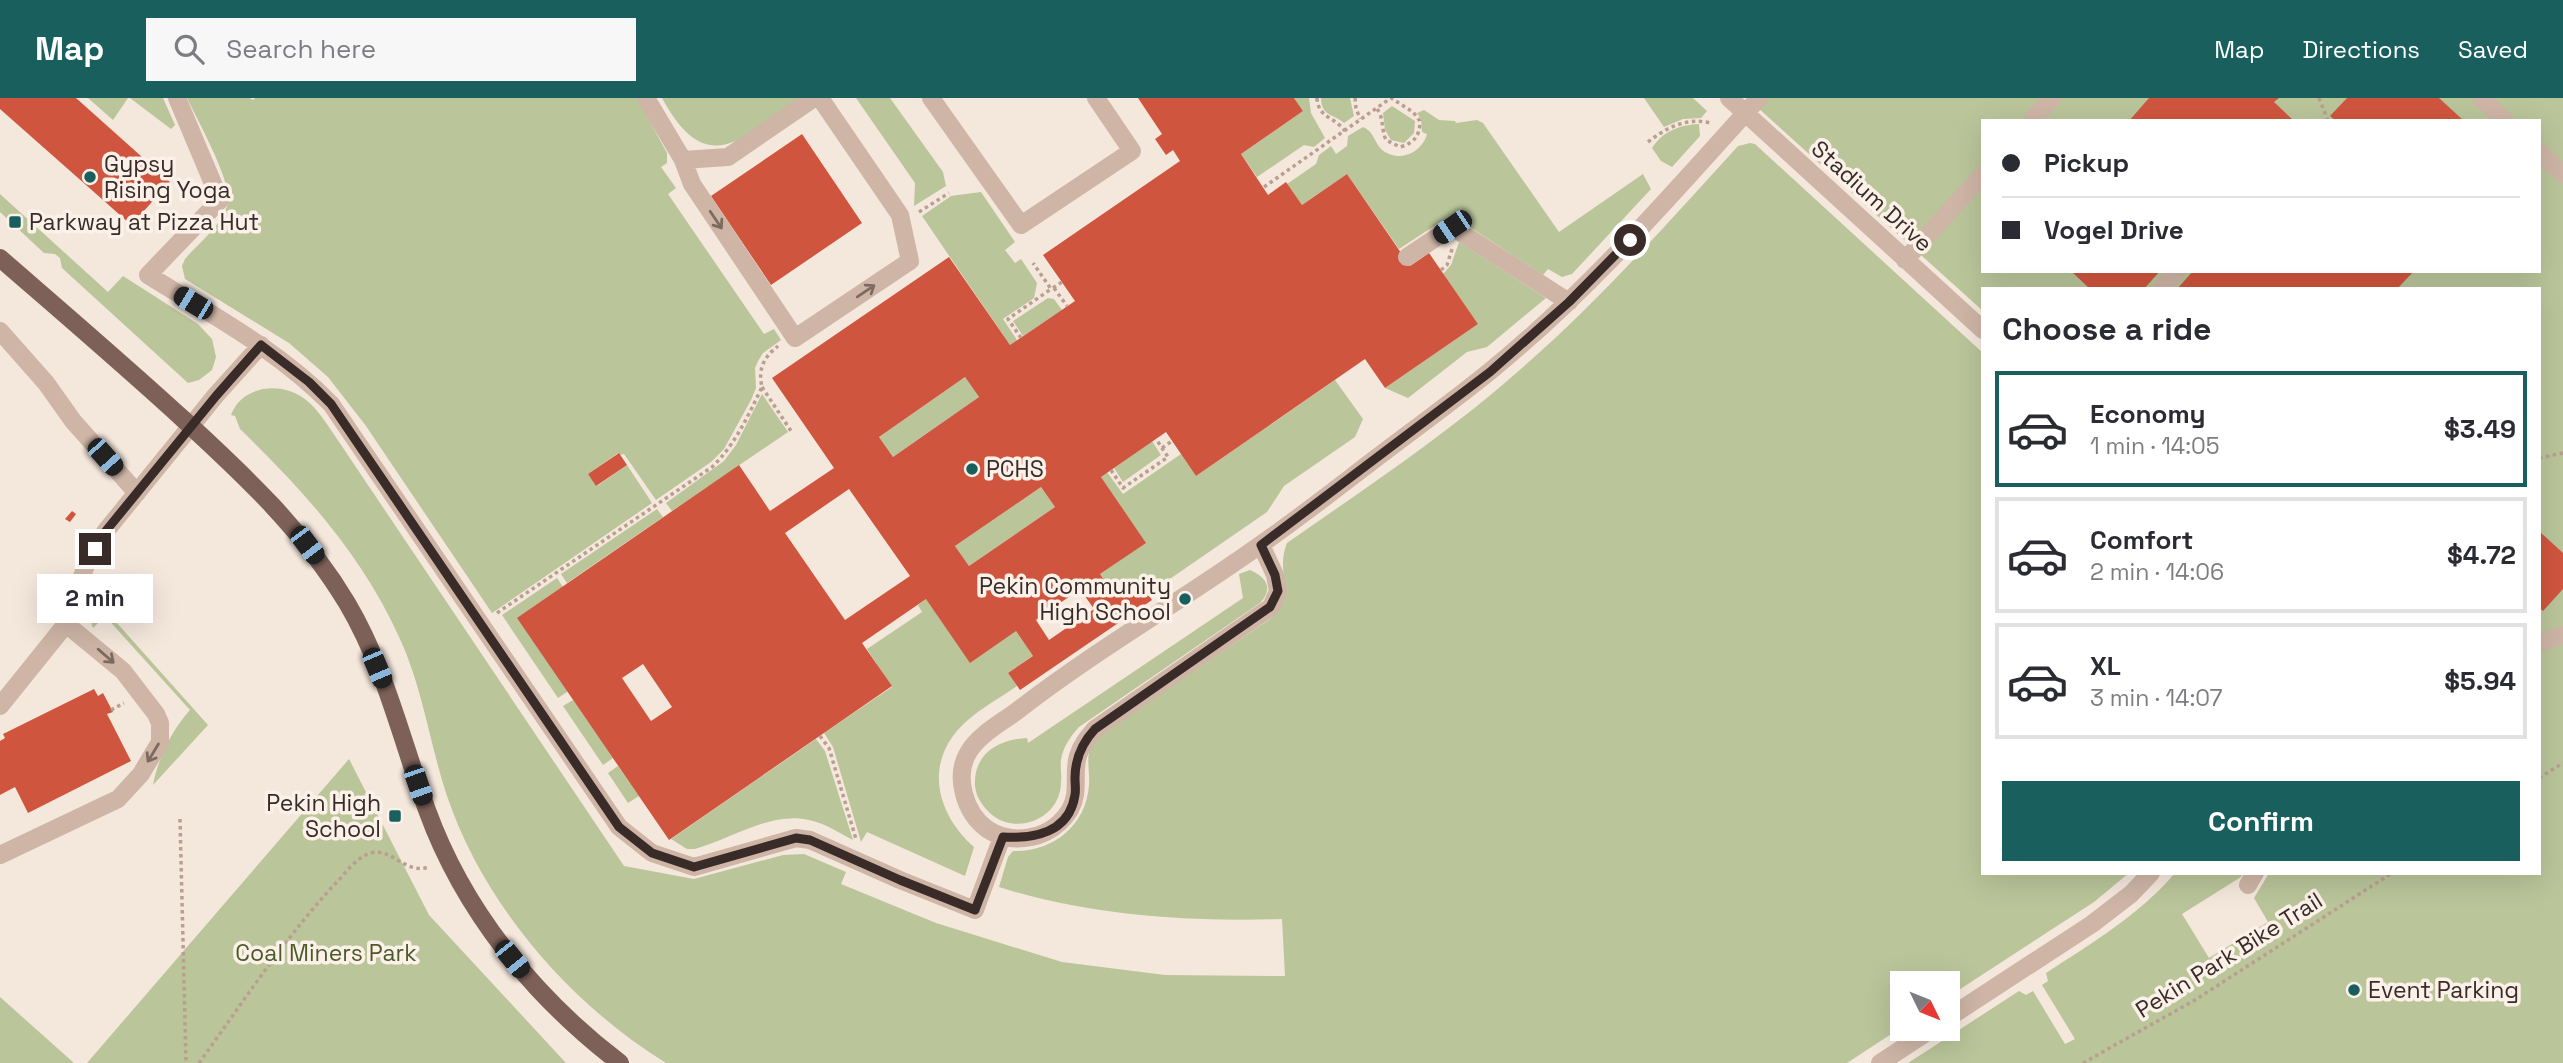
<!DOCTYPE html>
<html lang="en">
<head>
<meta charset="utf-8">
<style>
  :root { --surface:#fff; --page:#f7f7f7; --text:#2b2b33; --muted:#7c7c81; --line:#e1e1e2; --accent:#195f5e }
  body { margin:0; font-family:"Space Grotesk",sans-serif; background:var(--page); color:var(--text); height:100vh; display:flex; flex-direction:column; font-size:26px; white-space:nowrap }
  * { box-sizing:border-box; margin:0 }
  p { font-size:23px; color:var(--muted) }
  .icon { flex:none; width:38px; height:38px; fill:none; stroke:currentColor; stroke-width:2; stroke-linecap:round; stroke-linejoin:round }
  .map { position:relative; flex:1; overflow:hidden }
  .panel { position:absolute; left:1981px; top:189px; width:560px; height:588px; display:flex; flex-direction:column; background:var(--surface); border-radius:0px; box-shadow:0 7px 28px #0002 }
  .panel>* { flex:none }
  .top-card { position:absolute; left:1981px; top:21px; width:560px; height:154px; border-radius:0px; box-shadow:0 7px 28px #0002; display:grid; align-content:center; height:154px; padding:0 21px; background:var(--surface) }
  .needle { width:46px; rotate:133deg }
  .tools { position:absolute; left:1890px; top:873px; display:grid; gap:14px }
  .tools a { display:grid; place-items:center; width:70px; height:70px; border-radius:0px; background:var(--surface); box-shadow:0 7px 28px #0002; font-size:35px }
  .end { position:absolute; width:32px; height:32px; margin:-16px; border:9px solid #392c28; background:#fff; box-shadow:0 0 0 4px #fff }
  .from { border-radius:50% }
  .bubble { position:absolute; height:49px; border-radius:0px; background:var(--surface); box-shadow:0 7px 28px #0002; font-size:23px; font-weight:600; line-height:49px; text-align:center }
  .car { position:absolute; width:21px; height:42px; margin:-21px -10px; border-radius:9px; box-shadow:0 0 5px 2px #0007; background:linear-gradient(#222 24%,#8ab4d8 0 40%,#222 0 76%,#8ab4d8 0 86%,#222 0) }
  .top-card b { display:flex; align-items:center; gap:24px; height:66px; font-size:26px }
  .top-card b+b { border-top:2px solid var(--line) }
  .top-card i { width:18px; height:18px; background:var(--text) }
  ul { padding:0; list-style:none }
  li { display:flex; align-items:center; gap:21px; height:116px; margin:0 14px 10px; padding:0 7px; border:4px solid var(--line); border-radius:0px }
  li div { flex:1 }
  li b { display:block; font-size:26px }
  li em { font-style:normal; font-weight:600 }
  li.current { border-color:var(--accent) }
  li>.icon { width:63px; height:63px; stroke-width:1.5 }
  h2 { padding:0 21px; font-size:32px; line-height:84px }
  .button { display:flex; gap:14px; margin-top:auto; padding:14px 21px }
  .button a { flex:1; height:80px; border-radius:0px; background:var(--accent); color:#fff; font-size:28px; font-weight:600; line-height:80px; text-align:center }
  header { display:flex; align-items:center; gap:42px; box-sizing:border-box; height:98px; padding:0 35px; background:var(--accent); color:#fff }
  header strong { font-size:33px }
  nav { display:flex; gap:38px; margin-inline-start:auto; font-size:24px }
  .search { width:490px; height:63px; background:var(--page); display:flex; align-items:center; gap:18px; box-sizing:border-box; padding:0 24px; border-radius:0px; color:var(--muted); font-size:26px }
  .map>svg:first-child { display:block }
  .green { fill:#bac59a; fill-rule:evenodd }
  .building { fill:#d0553e; fill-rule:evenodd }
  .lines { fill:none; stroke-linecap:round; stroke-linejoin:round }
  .path { stroke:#ba9f90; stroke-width:3.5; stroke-dasharray:3.5 3.5; stroke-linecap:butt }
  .minor { stroke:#ceb5a6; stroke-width:18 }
  .major { stroke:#7d6158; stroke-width:18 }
  .oneway { stroke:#7c6a61 }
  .route { stroke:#392c28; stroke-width:9 }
  .poi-dot { fill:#195f5e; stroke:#fbf1e9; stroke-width:2.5 }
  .labels { text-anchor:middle; stroke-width:7; stroke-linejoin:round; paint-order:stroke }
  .poi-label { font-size:23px; fill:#392c28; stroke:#fbf1e9; text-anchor:start }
  .street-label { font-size:23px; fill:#392c28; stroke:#fbf1e9 }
  .park-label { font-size:23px; fill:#4c5a29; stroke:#fbf1e9 }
</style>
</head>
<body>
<header>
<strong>Map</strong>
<div class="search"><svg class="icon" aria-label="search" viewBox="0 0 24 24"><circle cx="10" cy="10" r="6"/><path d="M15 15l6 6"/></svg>Search here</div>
<nav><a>Map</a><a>Directions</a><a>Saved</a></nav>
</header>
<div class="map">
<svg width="2563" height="965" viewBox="0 0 2563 965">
  <rect width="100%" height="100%" fill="#f4e7dc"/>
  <path class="green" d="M88 0H128L113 22Z
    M130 0H163L175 27 171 31Z
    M187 0H250L253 2 255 0H637L667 55V65L661 69 676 90 668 96 764 236 774 231 781 242 763 255 758 263 755 270 756 290 751 302 724 351 711 364 656 402 624 356 620 357 618 355 588 376 597 388 627 367 652 405 492 515 366 328 328 279 289 245 185 181 182 168 185 161C199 145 223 126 228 105 233 86 197 21 187 0Z
    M662 0H799C742 40 707 83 662 0Z
    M856 0H890L943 74 946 88 914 108 915 85Z
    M1294 0H1309L1311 15 1325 40 1314 49 1304 47 1257 79 1241 56 1303 13Z
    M1321 0H1350L1354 18 1344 25C1334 16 1321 18 1321 0Z
    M1644 0H1693L1707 13 1701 20 1683 21 1664 29Z
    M1747 0H2563V965H1908L2019 893 2026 897 2033 893 2065 946 2075 941 2042 887 2048 883 2046 875C2092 845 2139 817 2175 775H2243L2241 779 2182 816 2209 860 2268 824 2254 800 2269 775H2539V191H1983V213ZM1983 23H2539V173H1983Z
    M1392 8 1415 23 1414 35 1404 45 1391 42 1385 32 1383 15Z
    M1424 12 1439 22 1455 23 1456 25 1477 22 1483 25 1559 134 1643 76 1651 91 1572 176 1562 179 1548 171 1543 177 1451 117 1399 151 1347 76 1302 107 1287 86 1316 66 1319 57 1331 48 1336 56 1347 48 1348 38 1363 29C1373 33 1374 43 1381 51 1398 66 1422 55 1427 36L1422 34 1421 21 1417 15Z
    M1699 26 1700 38 1672 69 1661 63 1652 50C1663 33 1680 27 1699 26Z
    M1750 45 1755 46 1983 255V775H2129L2094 804 1948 899V886H1902V929L1847 965H666C569 905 484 807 447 698 430 647 423 591 400 541 363 458 304 393 240 331L235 318 231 317C241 289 278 283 302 299 314 307 323 320 331 332L624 768 694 781 783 757 804 756 846 774 841 786 936 825 1062 864 1165 877 1285 878 1282 821C1187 824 1091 818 999 789L1008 759 1013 753C1053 754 1086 728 1089 687 1090 676 1087 665 1089 654L1091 647 1100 637 1270 521C1299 491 1274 478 1287 445 1367 389 1449 335 1522 270 1600 202 1668 125 1738 48Z
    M981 94 1015 144 1005 152 1015 165 1021 161 1037 185 1034 200 1003 221 1017 242 1010 247 922 118 951 98Z
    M0 96 108 194 123 178 198 226 212 241 216 259 212 272 199 282 188 285 62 170 60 160 55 156 44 155 0 114Z
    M1459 144 1546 200 1487 249 1467 254 1408 300 1385 290 1478 226 1443 176 1451 167Z
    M1048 200 1054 201 1062 212 1023 238 1013 223Z
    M965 279 979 299 893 359 879 339Z
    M1335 282 1363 321 1355 339 1284 388 1267 414 1148 496 1139 484 1116 500 1100 476 1145 445 1101 379 1107 374 1123 396 1181 356 1196 378Z
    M762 296 788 334 672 413 666 405 724 363 736 347Z
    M1152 343 1161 357 1123 384 1114 370Z
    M1041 389 1055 409 969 468 955 448Z
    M657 411 663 419 567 485 561 476Z
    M1250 472C1266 479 1274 490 1260 505L1079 629C1070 639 1063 649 1061 662 1060 670 1062 676 1061 684 1061 705 1046 721 1026 725 1015 727 1003 725 995 719 985 712 976 700 975 688 973 655 1000 641 1027 640L1028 645 1243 500 1239 476Z
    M99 476 122 500 108 515 208 627 153 687C158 660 172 632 190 612L105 518 93 530C85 510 87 494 99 476Z
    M557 480 563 489 567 594 558 600 502 517Z
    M926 501 1016 533 1033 558 1008 575 1017 588C996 603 969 616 953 638 925 676 942 721 974 749L965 778 867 734 861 744 833 649 824 635 892 589 867 551 922 514 918 507Z
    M573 602 613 660 603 667 563 608Z
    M816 641 825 653 853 742C839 735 825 725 809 722 771 713 731 741 695 751H687L671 741Z
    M349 661 429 817 566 965H87Z
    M618 668 639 698 628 705 608 675Z
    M0 899 74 965H0Z"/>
  <path class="building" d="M0 0H76L170 84 133 125 131 123 129 125 0 11Z
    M1138 0H1294L1303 13 1241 56 1268 97 1286 84 1302 107 1347 76 1410 168 1429 155 1478 226 1385 290 1365 261 1196 378 1166 334 1101 379 1146 445 1100 476 1116 500 1140 484 1152 502 1020 592 1008 575 1033 558 1016 533 970 565 926 501 862 545 892 588 669 742 517 520 739 367 770 413 834 370 772 280 949 159 1010 247 1075 203 1043 157 1180 63 1173 52 1166 57 1155 41 1162 36ZM965 279 979 299 893 359 879 339ZM1041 389 1055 409 969 468 955 448ZM849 391 910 478 845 522 785 435ZM1080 491 1094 511 1049 542 1036 522ZM643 566 672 609 651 623 622 580Z
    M2149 0H2279L2274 4 2294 23H2129Z
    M2347 0H2439L2464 23H2336L2330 18Z
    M802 36 862 125 771 187 711 98Z
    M2071 173H2160L2144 191H2090Z
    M2193 173H2414L2397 191H2177Z
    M619 355 627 367 596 388 588 376Z
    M72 413 76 416 70 424 65 421Z
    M2539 433 2563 455V491L2543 513 2539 509Z
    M94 591 98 598 103 595 113 614 107 616 131 663 28 715 15 689 0 697V643L5 640 3 636Z"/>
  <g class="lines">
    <path class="path" d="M1317 0C1318 20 1335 19 1345 33
      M1355 0 1356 10 1360 21
      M2319 0 2328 23
      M1377 11C1384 20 1381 31 1386 42L1400 49C1414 45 1420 38 1420 23L1413 14 1391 0
      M1648 44C1666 30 1686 19 1710 25
      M1264 89 1391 0
      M919 114 949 95
      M1441 172 1447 167 1452 151
      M1053 190 1062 184
      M1054 190 1067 208
      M1021 240 1008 221 1051 191 1033 165
      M762 289 791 333
      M1162 350 1172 343
      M2539 360 2563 355
      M1111 372 1123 390 1168 359 1156 341
      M497 515 712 369C735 347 748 318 762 289 758 271 763 260 778 248
      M111 612 124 605
      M820 638 829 650 856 741
      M2539 680 2563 665
      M180 721 186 965
      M199 965C243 904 284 841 335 786 345 776 356 759 371 755 392 749 404 777 430 769
      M2083 965 2195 902 2392 775"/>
    <path class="minor" d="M177 0 220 102 148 177C212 217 278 252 331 306L619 729 652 755 694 769 796 740 810 742 900 782 975 812 1002 739
      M646 0 683 62 692 86 795 240 910 163 900 117 820 0
      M931 0 1021 127 1132 53 1096 0
      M1729 0 1983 232
      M2481 0 2505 23
      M2031 23 2052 0
      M2539 54 2563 76
      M683 62 728 59 814 0
      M1407 159 1452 129 1569 204
      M1905 162 1983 76
      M2161 191 2177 173
      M0 233 46 285 73 323 137 395
      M1261 447 1275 477 1278 493 1271 509 1095 631C1088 639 1081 647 1078 658 1074 671 1077 684 1075 697 1072 718 1051 736 1031 739 1016 742 1000 740 987 731 965 715 954 679 968 655 978 637 1001 625 1017 613 1094 553 1180 504 1260 447 1299 420 1337 390 1375 361 1413 332 1452 304 1489 274 1589 193 1673 95 1759 0
      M2539 545 2563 537
      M0 608 66 526 86 467 105 434 216 297 261 247
      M0 757 118 701 141 676 160 644V625L156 616 123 573 66 526
      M2248 787 2255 775
      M1948 920 2092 826 2131 796 2151 775
      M1880 965 1932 931"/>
    <path class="major" d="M0 160C61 213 123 266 183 321 244 377 304 433 347 505 385 569 402 643 427 712 464 814 535 900 620 965"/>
  </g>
  <defs><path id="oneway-shaft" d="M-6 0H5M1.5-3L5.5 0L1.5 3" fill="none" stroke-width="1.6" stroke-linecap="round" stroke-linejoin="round" transform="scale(1.75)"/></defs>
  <g class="oneway">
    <use href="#oneway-shaft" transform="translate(716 122) rotate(56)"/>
    <use href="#oneway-shaft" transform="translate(866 193) rotate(-34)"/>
    <use href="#oneway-shaft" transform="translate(106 558) rotate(41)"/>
    <use href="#oneway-shaft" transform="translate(153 655) rotate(121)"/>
  </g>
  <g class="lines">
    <path class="route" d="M95 451 105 434 216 298 261 247 309 284 331 306 619 729 652 755 694 769 796 740 810 742 900 782 975 812 1003 739C1034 741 1069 735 1075 697 1076 692 1075 686 1075 680 1075 661 1082 645 1095 631L1270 509 1278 493 1275 477 1261 447 1490 274 1569 204 1630 142"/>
  </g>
  <g class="poi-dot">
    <circle cx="90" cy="79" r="7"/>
    <rect x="8" y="117" width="14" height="14" rx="3.5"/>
    <circle cx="972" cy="371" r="7"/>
    <circle cx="1185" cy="501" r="7"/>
    <rect x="388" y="711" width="14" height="14" rx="3.5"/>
    <circle cx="2354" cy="892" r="7"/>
  </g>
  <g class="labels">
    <g class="poi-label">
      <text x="104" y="74">Gypsy<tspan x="104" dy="26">Rising Yoga</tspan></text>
      <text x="29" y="132">Parkway at Pizza Hut</text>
      <text x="986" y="379">PCHS</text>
      <text x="1171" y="496" text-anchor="end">Pekin Community<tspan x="1171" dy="26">High School</tspan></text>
      <text x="381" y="713" text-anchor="end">Pekin High<tspan x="381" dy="26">School</tspan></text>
      <text x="2368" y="900">Event Parking</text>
    </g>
    <g class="street-label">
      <text transform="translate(1872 98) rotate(42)" y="8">Stadium Drive</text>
      <text transform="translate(2229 857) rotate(-32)" y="8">Pekin Park Bike Trail</text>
    </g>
    <g class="park-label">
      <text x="326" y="863">Coal Miners Park</text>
    </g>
  </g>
</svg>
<div class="tools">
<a><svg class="needle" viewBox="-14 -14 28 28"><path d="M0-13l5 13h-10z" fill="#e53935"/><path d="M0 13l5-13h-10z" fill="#7c7c81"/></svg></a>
</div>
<i class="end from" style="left:1630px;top:142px"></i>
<i class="end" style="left:95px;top:451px"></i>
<div class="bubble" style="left:37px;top:476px;width:116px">2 min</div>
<i class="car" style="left:1452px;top:129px;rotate:236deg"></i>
<i class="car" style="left:193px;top:205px;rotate:301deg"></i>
<i class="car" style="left:105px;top:359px;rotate:138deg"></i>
<i class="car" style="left:307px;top:447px;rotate:143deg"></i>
<i class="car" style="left:377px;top:570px;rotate:157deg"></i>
<i class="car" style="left:418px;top:687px;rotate:161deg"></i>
<i class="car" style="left:512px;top:861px;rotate:141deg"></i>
<div class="top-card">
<b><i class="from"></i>Pickup</b>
<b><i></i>Vogel Drive</b>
</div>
<section class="panel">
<h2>Choose a ride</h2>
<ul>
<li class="current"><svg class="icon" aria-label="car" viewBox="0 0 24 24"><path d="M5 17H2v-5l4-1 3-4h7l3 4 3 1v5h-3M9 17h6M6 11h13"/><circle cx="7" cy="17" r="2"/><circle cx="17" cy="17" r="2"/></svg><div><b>Economy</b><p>1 min · 14:05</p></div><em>$3.49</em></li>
<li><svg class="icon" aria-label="car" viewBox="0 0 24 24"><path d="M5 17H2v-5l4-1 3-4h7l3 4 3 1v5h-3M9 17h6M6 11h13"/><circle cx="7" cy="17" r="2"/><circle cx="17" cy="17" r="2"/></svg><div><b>Comfort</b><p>2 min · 14:06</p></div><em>$4.72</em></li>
<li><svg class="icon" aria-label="car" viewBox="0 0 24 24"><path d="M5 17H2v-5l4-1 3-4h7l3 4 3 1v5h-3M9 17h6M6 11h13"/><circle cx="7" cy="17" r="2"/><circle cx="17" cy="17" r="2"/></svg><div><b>XL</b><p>3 min · 14:07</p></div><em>$5.94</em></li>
</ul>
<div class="button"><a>Confirm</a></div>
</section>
</div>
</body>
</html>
